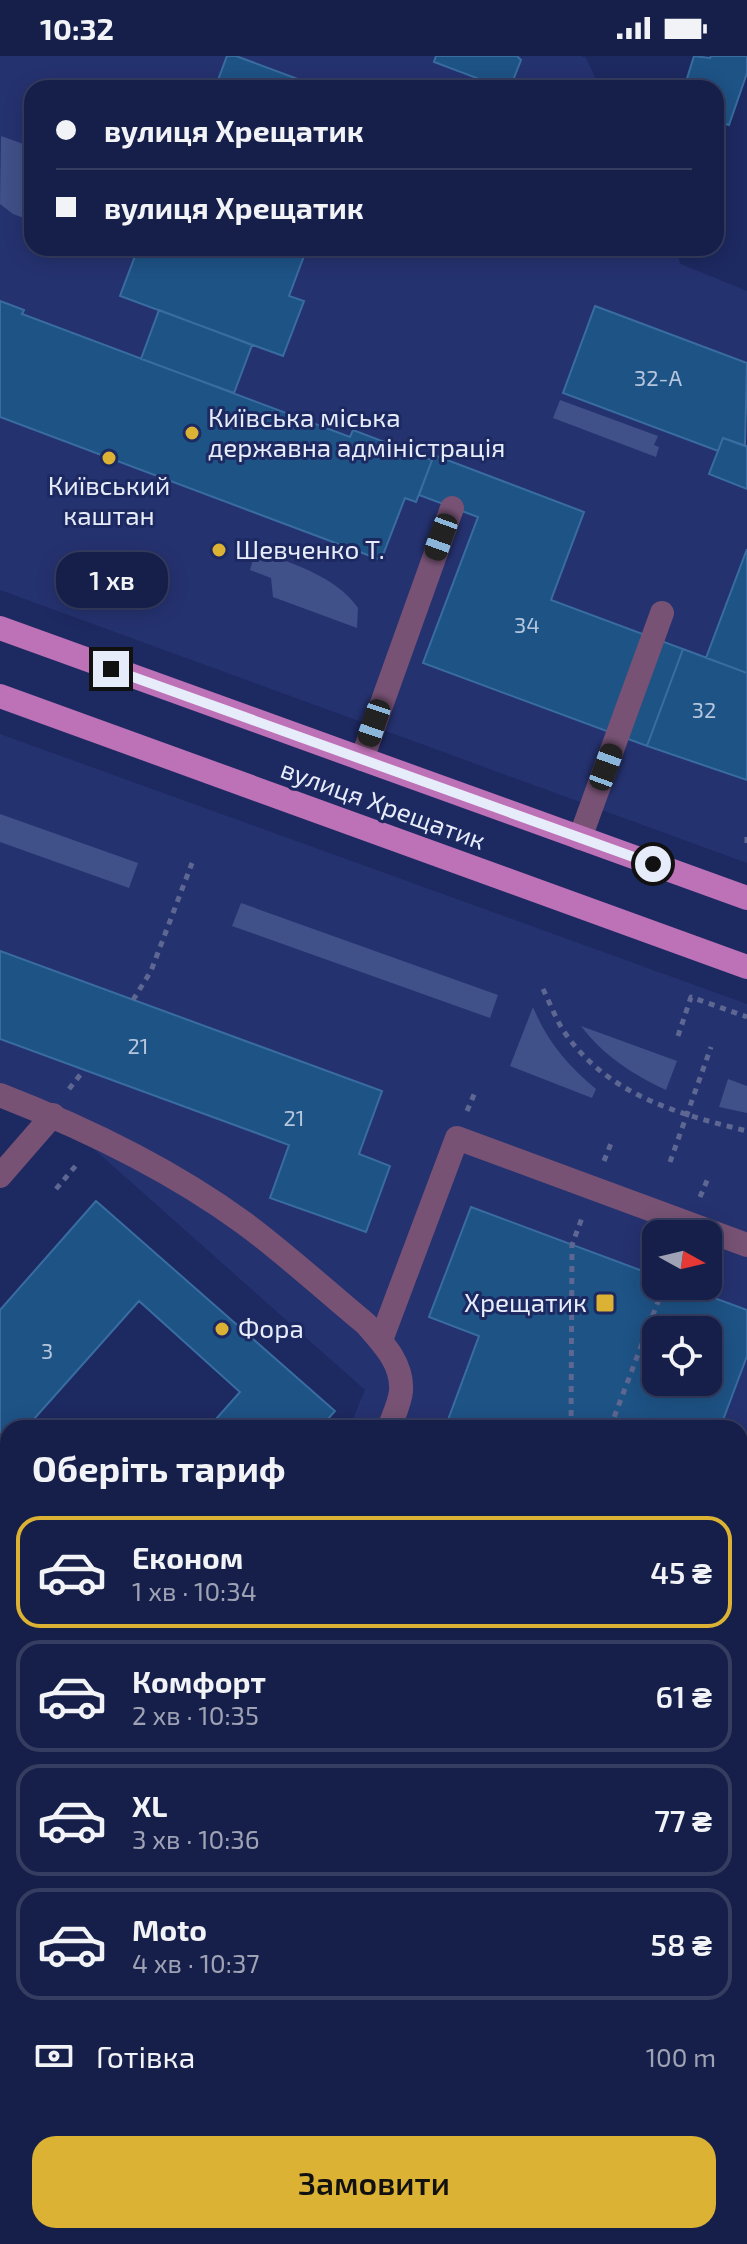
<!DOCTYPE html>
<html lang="uk">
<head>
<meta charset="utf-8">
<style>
  :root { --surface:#161f49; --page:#232c53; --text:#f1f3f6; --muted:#9ea2b4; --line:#353d61; --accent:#dbb233 }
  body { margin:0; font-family:"Exo 2",sans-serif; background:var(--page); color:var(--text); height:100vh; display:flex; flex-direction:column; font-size:30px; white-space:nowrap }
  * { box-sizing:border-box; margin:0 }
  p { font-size:26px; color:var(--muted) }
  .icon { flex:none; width:44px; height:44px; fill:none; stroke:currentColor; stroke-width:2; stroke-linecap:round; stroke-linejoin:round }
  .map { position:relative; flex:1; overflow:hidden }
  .panel { position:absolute; left:0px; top:1364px; width:748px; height:824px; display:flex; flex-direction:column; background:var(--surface); border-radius:24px 24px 0 0; box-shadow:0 4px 20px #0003,0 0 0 2px var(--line) }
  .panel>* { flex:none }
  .top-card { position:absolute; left:24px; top:24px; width:700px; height:176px; border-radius:24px; box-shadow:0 4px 20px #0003,0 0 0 2px var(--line); display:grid; align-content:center; height:176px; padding:0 32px; background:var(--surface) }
  .needle { width:52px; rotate:98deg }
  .buttons { position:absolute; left:642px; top:1164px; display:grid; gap:16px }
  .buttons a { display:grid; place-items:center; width:80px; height:80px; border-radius:16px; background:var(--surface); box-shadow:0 4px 20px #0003,0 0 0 2px var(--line); font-size:40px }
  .end { position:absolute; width:36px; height:36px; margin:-18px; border:10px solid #e7ecfa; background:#111; box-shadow:0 0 0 4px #111 }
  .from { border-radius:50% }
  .bubble { position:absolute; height:56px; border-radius:24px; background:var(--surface); box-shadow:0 4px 20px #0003,0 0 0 2px var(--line); font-size:26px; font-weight:600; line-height:56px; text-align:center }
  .car { position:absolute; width:24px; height:48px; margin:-24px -12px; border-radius:10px; box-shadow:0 0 6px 2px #0007; background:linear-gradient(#222 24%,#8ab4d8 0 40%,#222 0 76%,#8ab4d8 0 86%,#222 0) }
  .top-card b { display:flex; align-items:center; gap:28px; height:76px; font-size:30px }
  .top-card b+b { border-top:2px solid var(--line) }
  .top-card i { width:20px; height:20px; background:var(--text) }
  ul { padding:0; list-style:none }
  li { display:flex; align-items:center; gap:24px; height:112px; margin:0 16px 12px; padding:0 16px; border:4px solid var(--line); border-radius:24px }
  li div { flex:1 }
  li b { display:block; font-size:30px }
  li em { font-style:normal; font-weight:600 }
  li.active { border-color:var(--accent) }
  li>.icon { width:72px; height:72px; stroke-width:1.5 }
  h2 { padding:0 32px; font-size:36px; line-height:96px }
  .pay { display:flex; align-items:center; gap:20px; height:88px; padding:0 32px; font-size:30px }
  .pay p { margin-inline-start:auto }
  .cta { display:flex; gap:16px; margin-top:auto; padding:16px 32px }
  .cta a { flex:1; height:92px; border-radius:24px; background:var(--accent); color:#111; font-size:32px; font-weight:600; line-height:92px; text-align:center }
  .status { display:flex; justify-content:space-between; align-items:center; height:56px; padding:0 40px; background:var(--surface); direction:ltr }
  .status svg { height:22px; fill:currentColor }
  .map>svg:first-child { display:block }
  .built { fill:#253270; fill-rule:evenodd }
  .green { fill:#405088 }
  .building { fill:#1e5386; stroke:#396da1; stroke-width:2; fill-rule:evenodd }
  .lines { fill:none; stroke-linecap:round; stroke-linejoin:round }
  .path { stroke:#5d6791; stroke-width:5; stroke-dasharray:6 6; stroke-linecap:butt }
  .minor { stroke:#775274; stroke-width:24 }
  .major { stroke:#bd71b6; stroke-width:24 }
  .route { stroke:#e7ecfa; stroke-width:10 }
  .poi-dot { fill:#dbb233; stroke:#1d2961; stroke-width:3 }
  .labels { text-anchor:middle; stroke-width:6; stroke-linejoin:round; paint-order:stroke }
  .number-label { font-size:22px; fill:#b5c6dd }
  .poi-label { font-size:26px; fill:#e7ecfa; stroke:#1d2961; text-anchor:start }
  .street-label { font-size:26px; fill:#e7ecfa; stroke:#1d2961 }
</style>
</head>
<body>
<div class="status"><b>10:32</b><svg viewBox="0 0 49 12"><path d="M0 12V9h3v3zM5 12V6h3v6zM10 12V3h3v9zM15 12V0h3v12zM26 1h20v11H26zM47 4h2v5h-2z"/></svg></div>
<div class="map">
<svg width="747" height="2188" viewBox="0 0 747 2188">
  <rect width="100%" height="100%" fill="#1d2961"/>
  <path class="built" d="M0 0H581L586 2 600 32H32V192H674L681 208 747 235V358L737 386 747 391V807L0 534Z
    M0 678 747 948V2188H429L436 2180H740V1372H349L365 1334 78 1079 0 1049ZM656 1178H708V1230H656ZM656 1274H708V1326H656Z"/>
  <path class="green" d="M1 80 32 91V165L13 158 0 148Z
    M560 344 658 380 654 389 659 391 656 401 553 362Z
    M256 493C291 508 335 519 358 552L357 572 273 541 271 522 250 514Z
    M0 758 138 807 129 832 0 786Z
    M241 847 498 939 490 962 232 870Z
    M533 951C547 985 567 1009 596 1033L592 1042 510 1010Z
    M581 970 677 1005 666 1034C632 1018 604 1000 581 970Z
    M728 1023 747 1030V1057L719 1051Z"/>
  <path class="building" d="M227 0H236L322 32H215Z
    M436 0H517L521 4 510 32H488L490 27 434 6Z
    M694 0 710 2 711 0H747V17L729 69 716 65V32H684Z
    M138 192H307L289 240 304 245 283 300 120 240Z
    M0 245 24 254 22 258 350 381 353 374 432 404 416 446 405 442 381 504 0 361Z
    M595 250 747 307 745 390 723 382 718 395 563 337Z
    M159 254 252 289 234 337 141 303Z
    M723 382 747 390V433L709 418Z
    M434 399 584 456 551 544 683 593 647 690 423 607 478 461 419 439Z
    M747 493V617L706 602Z
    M683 593 747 617V724L647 690Z
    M0 895 382 1035 359 1098 390 1110 366 1176 270 1142 289 1089 0 983Z
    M96 1145 335 1355 320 1372H208L240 1336 139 1245 26 1372H8V1435L0 1428V1254Z
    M471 1151 656 1220V1230H682L747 1254V1300L720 1372H445L479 1280 429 1261ZM656 1274H708V1326H656Z
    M0 1683 8 1691V1744L0 1752Z
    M747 1698V1738L740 1732V1707Z
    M747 1786V1958L740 1971V1798Z
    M0 1808 8 1815V1882L0 1891Z
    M0 2098 8 2105V2180H18L11 2188H0Z
    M747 2101V2188H668L676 2180H740V2109Z
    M18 2180H73V2188H11Z
    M273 2180H433L426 2188H282Z
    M476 2180H578L572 2188H469Z"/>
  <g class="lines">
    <path class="path" d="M747 781V787
      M543 933C550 947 556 964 565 977 608 1039 678 1058 747 1075
      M133 944 151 915 192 807
      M678 980 691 941 747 961
      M69 1033 84 1014
      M467 1055 476 1034
      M604 1105 612 1085
      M670 1106 711 991
      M56 1133 79 1106
      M700 1141 709 1120
      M571 1372 572 1189 583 1159
      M610 1372 664 1230
      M740 1451 747 1434
      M0 1770 8 1777
      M0 1939 8 1929
      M106 2188 113 2180
      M522 2188 523 2180"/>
    <path class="minor" d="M362 703 452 452
      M580 782 662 557
      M0 1039C85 1072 170 1113 244 1167 286 1198 326 1235 366 1268 383 1287 403 1308 401 1335 400 1347 393 1361 389 1372
      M0 1120 53 1059
      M381 1284 457 1082 747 1189
      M0 1599 8 1606
      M0 1997 8 2004
      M740 2028 747 2020
      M206 2180 215 2188
      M148 2188 155 2180
      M603 2188 610 2180"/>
    <path class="major" d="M0 572 747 842
      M0 640 747 911"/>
  </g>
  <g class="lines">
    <path class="route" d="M111 613 653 808"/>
  </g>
  <g class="poi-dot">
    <circle cx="192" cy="377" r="8"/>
    <circle cx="109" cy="402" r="8"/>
    <circle cx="219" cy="494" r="8"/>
    <rect x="595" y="1237" width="20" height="20" rx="4"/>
    <circle cx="222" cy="1273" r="8"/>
  </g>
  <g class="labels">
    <g class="number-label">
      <text x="658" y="330">32-А</text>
      <text x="527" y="577">34</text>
      <text x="704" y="662">32</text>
      <text x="138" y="998">21</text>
      <text x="294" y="1070">21</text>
      <text x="47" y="1303">3</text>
    </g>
    <g class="poi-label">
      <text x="208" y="371">Київська міська<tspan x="208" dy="30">державна адміністрація</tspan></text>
      <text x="109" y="439" text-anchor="middle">Київський<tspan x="109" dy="30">каштан</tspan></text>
      <text x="235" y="503">Шевченко Т.</text>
      <text x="587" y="1256" text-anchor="end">Хрещатик</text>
      <text x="238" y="1282">Фора</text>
    </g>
    <g class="street-label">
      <text transform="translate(383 749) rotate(20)" y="9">вулиця Хрещатик</text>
    </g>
  </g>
</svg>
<div class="buttons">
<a><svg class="needle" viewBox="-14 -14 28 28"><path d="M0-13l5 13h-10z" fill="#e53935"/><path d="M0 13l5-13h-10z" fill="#9ea2b4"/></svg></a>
<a><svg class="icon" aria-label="locate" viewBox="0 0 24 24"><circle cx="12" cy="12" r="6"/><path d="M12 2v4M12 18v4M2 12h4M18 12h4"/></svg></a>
</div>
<i class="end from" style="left:653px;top:808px"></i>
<i class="end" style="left:111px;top:613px"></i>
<div class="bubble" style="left:56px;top:496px;width:112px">1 хв</div>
<i class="car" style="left:441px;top:481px;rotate:200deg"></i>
<i class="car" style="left:374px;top:667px;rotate:199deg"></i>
<i class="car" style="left:606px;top:711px;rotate:20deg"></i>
<div class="top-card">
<b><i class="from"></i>вулиця Хрещатик</b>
<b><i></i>вулиця Хрещатик</b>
</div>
<section class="panel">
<h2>Оберіть тариф</h2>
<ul>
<li class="active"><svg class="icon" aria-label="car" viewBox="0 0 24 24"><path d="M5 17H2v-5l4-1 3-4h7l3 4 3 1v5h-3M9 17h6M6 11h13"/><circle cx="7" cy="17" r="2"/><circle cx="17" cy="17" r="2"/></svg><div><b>Економ</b><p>1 хв · 10:34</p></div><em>45 ₴</em></li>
<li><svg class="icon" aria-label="car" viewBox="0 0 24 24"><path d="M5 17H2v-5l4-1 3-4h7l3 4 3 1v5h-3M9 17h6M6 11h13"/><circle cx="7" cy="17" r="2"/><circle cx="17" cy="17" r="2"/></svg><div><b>Комфорт</b><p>2 хв · 10:35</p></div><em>61 ₴</em></li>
<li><svg class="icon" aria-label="car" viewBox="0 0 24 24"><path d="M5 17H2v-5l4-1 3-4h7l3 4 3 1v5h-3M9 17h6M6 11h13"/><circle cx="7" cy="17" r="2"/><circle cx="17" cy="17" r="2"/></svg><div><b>XL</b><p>3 хв · 10:36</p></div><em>77 ₴</em></li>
<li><svg class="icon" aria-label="car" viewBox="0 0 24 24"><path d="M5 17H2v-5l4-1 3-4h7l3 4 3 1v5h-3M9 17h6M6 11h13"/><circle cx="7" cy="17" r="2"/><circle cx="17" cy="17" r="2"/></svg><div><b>Moto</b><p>4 хв · 10:37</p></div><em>58 ₴</em></li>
</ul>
<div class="pay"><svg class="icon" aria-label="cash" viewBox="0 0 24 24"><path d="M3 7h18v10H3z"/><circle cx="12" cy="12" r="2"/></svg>Готівка<p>100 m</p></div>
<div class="cta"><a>Замовити</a></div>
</section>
</div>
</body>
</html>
